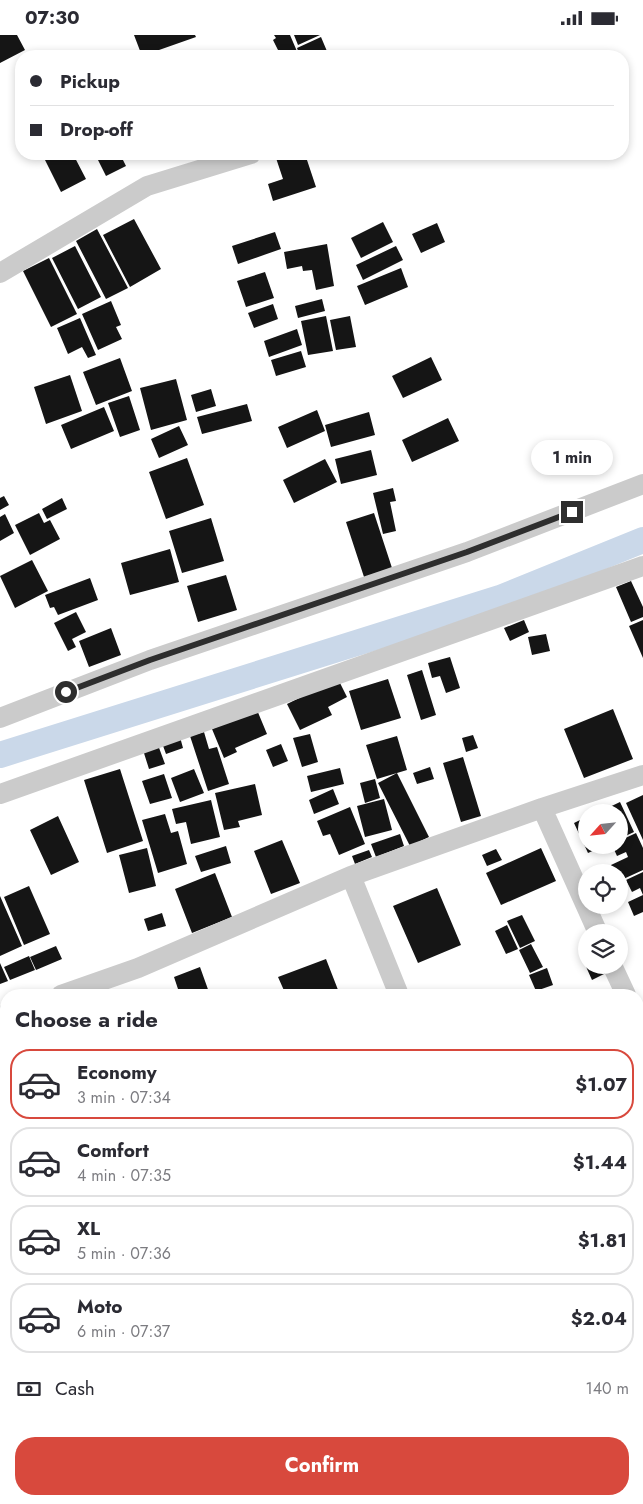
<!DOCTYPE html>
<html lang="en">
<head>
<meta charset="utf-8">
<style>
  :root { --surface:#fff; --page:#f7f7f7; --text:#2b2b33; --muted:#7c7c81; --line:#e1e1e2; --accent:#d8493d }
  body { margin:0; font-family:Jost,sans-serif; background:var(--page); color:var(--text); height:100vh; display:flex; flex-direction:column; font-size:19px; white-space:nowrap }
  * { box-sizing:border-box; margin:0 }
  p { font-size:16px; color:var(--muted) }
  .icon { flex:none; width:28px; height:28px; fill:none; stroke:currentColor; stroke-width:2; stroke-linecap:round; stroke-linejoin:round }
  .map { position:relative; flex:1; overflow:hidden }
  .panel { position:absolute; left:0px; top:954px; width:644px; height:516px; display:flex; flex-direction:column; background:var(--surface); border-radius:20px 20px 0 0; box-shadow:0 2px 8px #0003 }
  .panel>* { flex:none }
  .top-card { position:absolute; left:15px; top:15px; width:614px; height:110px; border-radius:20px; box-shadow:0 2px 8px #0003; display:grid; align-content:center; height:110px; padding:0 15px; background:var(--surface) }
  .needle { width:32px; rotate:243deg }
  .fabs { position:absolute; left:578px; top:769px; display:grid; gap:10px }
  .fabs a { display:grid; place-items:center; width:50px; height:50px; border-radius:50%; background:var(--surface); box-shadow:0 2px 8px #0003; font-size:25px }
  .end { position:absolute; width:22px; height:22px; margin:-11px; border:6px solid #2e2e2e; background:#fff; box-shadow:0 0 0 2px #fff }
  .from { border-radius:50% }
  .bubble { position:absolute; height:35px; border-radius:18px; background:var(--surface); box-shadow:0 2px 8px #0003; font-size:16px; font-weight:700; line-height:35px; text-align:center }
  .top-card b { display:flex; align-items:center; gap:18px; height:48px; font-size:19px }
  .top-card b+b { border-top:1px solid var(--line) }
  .top-card i { width:12px; height:12px; background:var(--text) }
  ul { padding:0; list-style:none }
  li { display:flex; align-items:center; gap:15px; height:70px; margin:0 10px 8px; padding:0 5px; border:2px solid var(--line); border-radius:20px }
  li div { flex:1 }
  li b { display:block; font-size:19px }
  li em { font-style:normal; font-weight:700 }
  li.active { border-color:var(--accent) }
  li>.icon { width:45px; height:45px; stroke-width:1.5 }
  h2 { padding:0 15px; font-size:22px; line-height:60px }
  .pay { display:flex; align-items:center; gap:12px; height:55px; padding:0 15px; font-size:19px }
  .pay p { margin-inline-start:auto }
  .action { display:flex; gap:10px; margin-top:auto; padding:10px 15px }
  .action a { flex:1; height:58px; border-radius:20px; background:var(--accent); color:#fff; font-size:20px; font-weight:700; line-height:58px; text-align:center }
  .status { display:flex; justify-content:space-between; align-items:center; height:35px; padding:0 25px; background:var(--surface); direction:ltr }
  .status svg { height:14px; fill:currentColor }
  .map>svg:first-child { display:block }
  .lines { fill:none; stroke-linecap:round; stroke-linejoin:round }
  .canal { stroke:#cad8e9; stroke-width:26 }
  .building { fill:#151515 }
  .street { stroke:#cbcbcb; stroke-width:20 }
  .route { stroke:#2e2e2e; stroke-width:6 }
</style>
</head>
<body>
<div class="status"><b>07:30</b><svg viewBox="0 0 49 12"><path d="M0 12V9h3v3zM5 12V6h3v6zM10 12V3h3v9zM15 12V0h3v12zM26 1h20v11H26zM47 4h2v5h-2z"/></svg></div>
<div class="map">
<svg width="643" height="1469" viewBox="0 0 643 1469">
  <rect width="100%" height="100%" fill="#fff"/>
  <g class="lines">
    <path class="canal" d="M0 720 500 563 643 505"/>
  </g>
  <path class="building" d="M0 0H17L25 15 0 28Z
    M134 0H195L196 2 142 21Z
    M274 0H290L299 21H277L275 17 278 15 273 5 276 3Z
    M294 0H320L298 10Z
    M321 2 329 21H300L297 13Z
    M42 119H73L86 144 61 157Z
    M95 119H120L126 131 106 141Z
    M287 119H305L316 152 273 166 268 149 283 144 276 123Z
    M134 184 161 234 130 252 103 200Z
    M383 187 393 207 361 223 351 203Z
    M437 188 445 207 421 218 412 199Z
    M97 194 128 253 106 264 76 206Z
    M275 197 281 214 238 229 232 211Z
    M327 209 334 251 316 255 312 235 303 236 302 231 287 234 284 217Z
    M75 211 101 262 78 274 52 223Z
    M396 211 403 225 363 245 356 230Z
    M49 223 77 279 51 292 23 236Z
    M401 233 408 252 365 270 357 251Z
    M265 237 274 263 246 272 237 246Z
    M322 264 325 276 298 283 295 271Z
    M111 266 121 290 116 292 122 304 98 315 82 279Z
    M273 269 278 284 254 293 248 278Z
    M326 281 333 316 308 320 301 286Z
    M350 281 356 312 336 315 330 285Z
    M80 283 96 320 88 323 82 312 68 319 57 293Z
    M297 294 302 310 269 322 264 306Z
    M301 316 306 332 276 341 271 325Z
    M431 322 442 345 403 363 392 341Z
    M120 323 132 356 96 370 83 337Z
    M70 340 82 376 46 389 34 352Z
    M176 344 187 385 151 395 140 353Z
    M211 354 216 371 196 377 191 360Z
    M129 361 140 395 120 402 108 368Z
    M247 369 252 386 202 399 197 382Z
    M104 372 114 396 71 414 61 390Z
    M317 375 325 396 287 413 278 392Z
    M369 377 375 400 331 412 325 390Z
    M448 383 459 406 412 427 402 405Z
    M179 391 188 410 159 423 151 404Z
    M371 415 377 440 341 449 335 424Z
    M187 423 204 470 166 484 149 437Z
    M325 424 337 447 294 468 283 445Z
    M393 453 396 466 390 467 396 496 383 499 373 458Z
    M4 461 9 470 0 475V463Z
    M62 463 67 474 47 484 42 474Z
    M39 478 44 488 50 485 60 504 30 520 15 490Z
    M374 478 393 536 365 545 346 487Z
    M5 479 14 498 0 506V482Z
    M211 483 224 526 182 538 169 496Z
    M170 514 179 547 130 560 121 528Z
    M32 525 48 556 15 573 0 541Z
    M226 540 237 575 198 587 187 551Z
    M90 543 98 565 58 580 54 572 50 573 45 560Z
    M631 546 643 572V582L631 587 616 552Z
    M76 577 86 597 72 604 76 612 68 616 54 588Z
    M524 585 529 597 510 606 504 593Z
    M643 585V623L629 591Z
    M111 593 121 620 89 632 79 606Z
    M546 599 550 616 532 620 528 602Z
    M450 622 460 653 446 658 440 641 432 643 428 628Z
    M422 635 436 680 421 685 407 640Z
    M338 644 347 662 328 672 332 680 300 695 287 669Z
    M388 644 401 683 361 695 349 656Z
    M613 674 633 724 584 743 564 694Z
    M257 675 267 699 235 713 237 717 224 723 212 694Z
    M204 697 209 714 217 712 229 749 208 756 190 701Z
    M310 699 318 727 302 732 293 703Z
    M473 700 478 713 466 717 462 703Z
    M397 701 407 735 377 744 366 710Z
    M180 702 183 713 166 719 162 708Z
    M281 709 288 726 273 732 266 715Z
    M158 710 165 729 149 734 143 715Z
    M463 722 481 781 461 787 443 728Z
    M430 732 434 744 417 749 413 738Z
    M340 733 344 749 311 757 307 741Z
    M120 734 143 806 107 818 84 745Z
    M194 734 204 758 180 767 171 743Z
    M397 738 429 802 410 811 378 748Z
    M164 739 172 763 150 769 142 746Z
    M375 744 380 763 365 768 360 748Z
    M255 749 262 780 238 786 240 792 224 795 215 758Z
    M333 754 339 769 314 779 309 765Z
    M643 760V805L626 768Z
    M384 764 392 795 365 802 357 771Z
    M211 765 220 802 191 809 186 787 176 789 172 774Z
    M620 767 634 797 619 804V778H597Z
    M350 772 365 809 339 820 330 799 323 801 317 786Z
    M165 779 171 798 178 796 187 829 158 838 142 785Z
    M58 781 79 827 51 840 30 795Z
    M586 782V810H606L588 818 574 788Z
    M636 798 643 813V835L619 846V838H615L611 830 628 822 626 817 617 821 612 810H619V806Z
    M400 799 404 811 376 822 371 809Z
    M282 805 300 848 271 859 254 816Z
    M226 811 231 828 201 837 195 821Z
    M147 813 156 851 129 858 119 820Z
    M541 813 556 846 501 870 486 838Z
    M496 814 502 825 487 831 482 820Z
    M369 815 372 822 355 829 352 821Z
    M643 837V860L640 853 632 857 626 845Z
    M215 838 232 882 192 898 175 854Z
    M29 851 50 899 24 910 4 862Z
    M437 853 461 910 418 928 393 871Z
    M643 860V877L634 881 628 867Z
    M0 861 22 911 0 921Z
    M162 878 166 891 148 896 144 884Z
    M522 880 535 906 520 913 507 886Z
    M507 890 518 914 506 919 495 896Z
    M531 909 543 932 530 938 519 915Z
    M56 911 62 924 36 935 30 922Z
    M586 912V930H605L608 937 592 945 579 916Z
    M29 921 35 935 10 945 4 932Z
    M326 924 340 960H286L278 942Z
    M0 928 8 946 0 949Z
    M200 932 210 960H180L174 942Z
    M547 933 553 950 536 956 529 940Z
    M6 993V1029L0 1031V995Z
    M643 1034V1060L638 1047V1036Z
    M641 1072 643 1077V1113L638 1115V1073Z
    M349 1464H393L395 1469H352Z
    M408 1464H425L414 1469H411Z
    M438 1464H440L443 1469H428Z"/>
  <g class="lines">
    <path class="street" d="M0 238 147 151 251 119
      M0 683 150 625 467 517 643 449
      M0 759 643 531
      M542 773 598 898
      M351 841 399 960
      M612 930 626 960
      M61 960 138 933 351 841 542 773 643 740
      M0 982 6 979
      M638 986 643 998
      M638 1246 643 1242
      M626 1464 629 1469"/>
  </g>
  <g class="lines">
    <path class="route" d="M66 657 150 625 467 517 572 477"/>
  </g>
</svg>
<div class="fabs">
<a><svg class="needle" viewBox="-14 -14 28 28"><path d="M0-13l5 13h-10z" fill="#e53935"/><path d="M0 13l5-13h-10z" fill="#7c7c81"/></svg></a>
<a><svg class="icon" aria-label="locate" viewBox="0 0 24 24"><circle cx="12" cy="12" r="6"/><path d="M12 2v4M12 18v4M2 12h4M18 12h4"/></svg></a>
<a><svg class="icon" aria-label="layers" viewBox="0 0 24 24"><path d="M12 4l9 5-9 5-9-5zM3 14l9 5 9-5"/></svg></a>
</div>
<i class="end from" style="left:66px;top:657px"></i>
<i class="end" style="left:572px;top:477px"></i>
<div class="bubble" style="left:531px;top:405px;width:82px">1 min</div>
<div class="top-card">
<b><i class="from"></i>Pickup</b>
<b><i></i>Drop-off</b>
</div>
<section class="panel">
<h2>Choose a ride</h2>
<ul>
<li class="active"><svg class="icon" aria-label="car" viewBox="0 0 24 24"><path d="M5 17H2v-5l4-1 3-4h7l3 4 3 1v5h-3M9 17h6M6 11h13"/><circle cx="7" cy="17" r="2"/><circle cx="17" cy="17" r="2"/></svg><div><b>Economy</b><p>3 min · 07:34</p></div><em>$1.07</em></li>
<li><svg class="icon" aria-label="car" viewBox="0 0 24 24"><path d="M5 17H2v-5l4-1 3-4h7l3 4 3 1v5h-3M9 17h6M6 11h13"/><circle cx="7" cy="17" r="2"/><circle cx="17" cy="17" r="2"/></svg><div><b>Comfort</b><p>4 min · 07:35</p></div><em>$1.44</em></li>
<li><svg class="icon" aria-label="car" viewBox="0 0 24 24"><path d="M5 17H2v-5l4-1 3-4h7l3 4 3 1v5h-3M9 17h6M6 11h13"/><circle cx="7" cy="17" r="2"/><circle cx="17" cy="17" r="2"/></svg><div><b>XL</b><p>5 min · 07:36</p></div><em>$1.81</em></li>
<li><svg class="icon" aria-label="car" viewBox="0 0 24 24"><path d="M5 17H2v-5l4-1 3-4h7l3 4 3 1v5h-3M9 17h6M6 11h13"/><circle cx="7" cy="17" r="2"/><circle cx="17" cy="17" r="2"/></svg><div><b>Moto</b><p>6 min · 07:37</p></div><em>$2.04</em></li>
</ul>
<div class="pay"><svg class="icon" aria-label="cash" viewBox="0 0 24 24"><path d="M3 7h18v10H3z"/><circle cx="12" cy="12" r="2"/></svg>Cash<p>140 m</p></div>
<div class="action"><a>Confirm</a></div>
</section>
</div>
</body>
</html>
